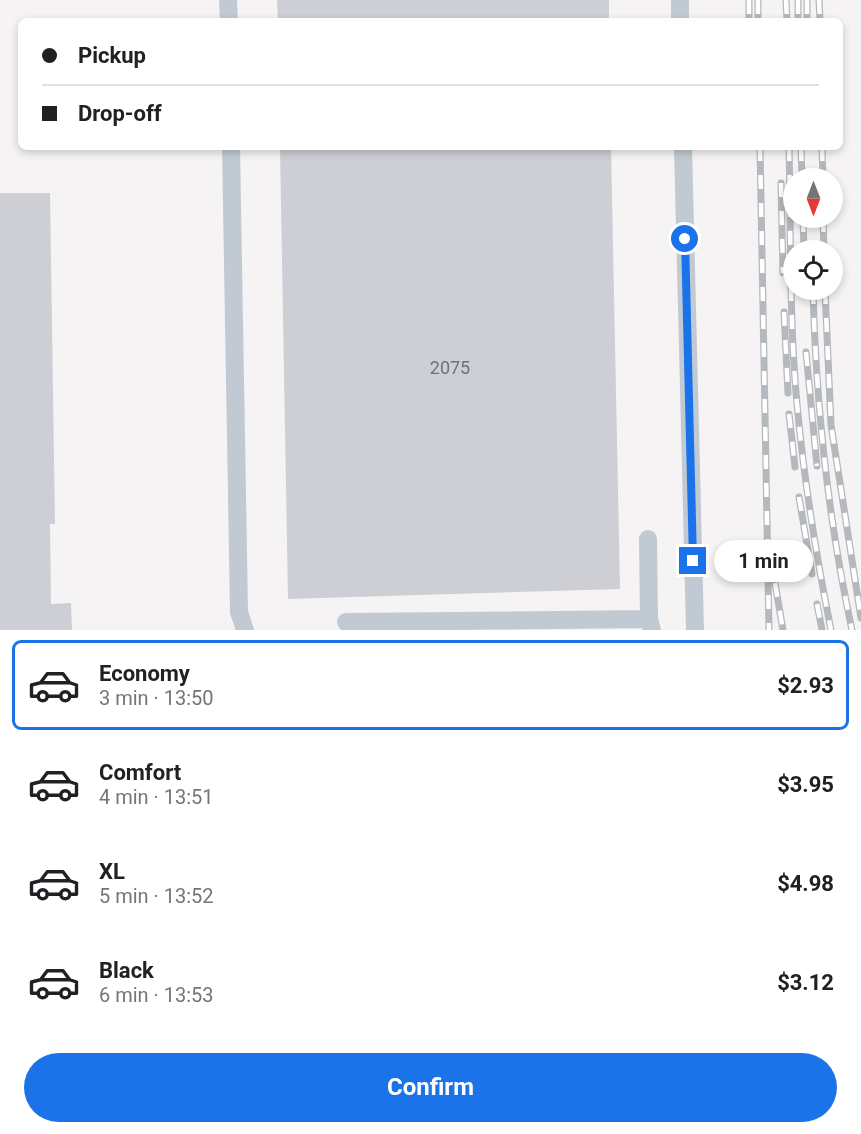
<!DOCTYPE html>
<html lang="en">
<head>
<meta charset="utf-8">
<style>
  :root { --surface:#fff; --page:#f6f6f6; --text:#202124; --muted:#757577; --line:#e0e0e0; --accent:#1a73e8 }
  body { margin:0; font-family:Roboto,sans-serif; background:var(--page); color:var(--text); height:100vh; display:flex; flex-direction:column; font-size:22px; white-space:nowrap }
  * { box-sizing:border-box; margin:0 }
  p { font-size:20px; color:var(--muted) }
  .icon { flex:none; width:33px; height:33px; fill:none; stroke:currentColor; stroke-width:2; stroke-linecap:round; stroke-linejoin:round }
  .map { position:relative; height:630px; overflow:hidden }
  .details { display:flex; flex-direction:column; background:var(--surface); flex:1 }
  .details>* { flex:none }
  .guide { position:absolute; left:18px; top:18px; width:825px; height:132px; border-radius:9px; box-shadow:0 3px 9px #0003; display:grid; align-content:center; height:132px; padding:0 24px; background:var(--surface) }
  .needle { width:39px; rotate:180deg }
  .controls { position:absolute; left:783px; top:168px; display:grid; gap:12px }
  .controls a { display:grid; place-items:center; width:60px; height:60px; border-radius:50%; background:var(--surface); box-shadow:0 3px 9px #0003; font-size:30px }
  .end { position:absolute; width:27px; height:27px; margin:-14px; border:8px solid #1a73e8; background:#fff; box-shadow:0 0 0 3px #fff }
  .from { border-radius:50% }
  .bubble { position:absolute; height:42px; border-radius:21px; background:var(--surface); box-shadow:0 3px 9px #0003; font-size:20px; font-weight:700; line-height:42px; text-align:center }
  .guide b { display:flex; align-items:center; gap:21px; height:57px; font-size:22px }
  .guide b+b { border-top:2px solid var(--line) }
  .guide i { width:15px; height:15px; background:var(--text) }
  ul { padding:10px 0 0; list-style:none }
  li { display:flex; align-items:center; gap:18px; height:90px; margin:0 12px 9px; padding:0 12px; border:3px solid transparent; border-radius:9px }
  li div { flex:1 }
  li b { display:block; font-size:22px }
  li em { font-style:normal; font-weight:700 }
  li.current { border-color:var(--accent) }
  li>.icon { width:54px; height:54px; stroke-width:1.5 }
  .action { display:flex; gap:12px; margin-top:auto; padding:12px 24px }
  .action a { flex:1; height:69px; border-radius:36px; background:var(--accent); color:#fff; font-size:24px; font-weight:700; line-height:69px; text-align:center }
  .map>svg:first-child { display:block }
  .building { fill:#cdcfd5 }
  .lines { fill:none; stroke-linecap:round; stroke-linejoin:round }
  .minor { stroke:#c1cad2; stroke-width:18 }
  .rail-casing { stroke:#b5b8bd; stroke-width:7 }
  .rail { stroke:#fff; stroke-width:4.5; stroke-dasharray:14; stroke-linecap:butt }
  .route { stroke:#1a73e8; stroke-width:8 }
  .labels { text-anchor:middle; stroke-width:5; stroke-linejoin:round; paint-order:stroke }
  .number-label { font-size:18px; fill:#6b747e }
</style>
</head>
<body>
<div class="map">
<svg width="861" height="630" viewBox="0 0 861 630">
  <rect width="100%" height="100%" fill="#f5f3f3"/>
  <path class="building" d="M277 0H609V21H278Z
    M280 147H611L620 589 288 599Z
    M0 193H50L55 524H50L51 604 71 603 72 630H0Z"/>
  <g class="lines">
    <path class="minor" d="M228 0 229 21
      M680 0V21
      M231 147 239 612 245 630
      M683 147 695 630
      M648 539 649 619 652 630
      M346 622 649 619"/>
    <g class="rail-casing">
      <path id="rail" d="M749 0V21
        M758 0V21
        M786 0 787 21
        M798 0V21
        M807 0V21
        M819 0 820 21
        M760 147 769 630
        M789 147C791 232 789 318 797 404 804 480 816 555 831 630
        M801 147 802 178
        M822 147 823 178
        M781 183 783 273
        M803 218 804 250
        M823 218 824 250
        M813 290C816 403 828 519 852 630
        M825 290 831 425 861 618
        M784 312 788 393
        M806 352 817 466
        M789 414 795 467
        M799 497 812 574
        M775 583 783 630
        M817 604 822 630"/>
    </g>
    <use href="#rail" class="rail"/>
  </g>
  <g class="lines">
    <path class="route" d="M685 239 693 561"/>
  </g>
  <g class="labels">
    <g class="number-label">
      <text x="450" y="374">2075</text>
    </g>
  </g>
</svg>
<div class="controls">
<a><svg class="needle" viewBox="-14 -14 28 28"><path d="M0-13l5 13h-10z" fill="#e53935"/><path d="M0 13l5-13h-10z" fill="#757577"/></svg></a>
<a><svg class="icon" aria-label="locate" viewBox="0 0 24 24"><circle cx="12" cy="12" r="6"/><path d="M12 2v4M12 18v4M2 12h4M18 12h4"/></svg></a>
</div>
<i class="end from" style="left:685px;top:239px"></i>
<i class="end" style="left:693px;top:561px"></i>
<div class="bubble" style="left:714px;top:540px;width:99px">1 min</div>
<div class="guide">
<b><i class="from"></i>Pickup</b>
<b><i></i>Drop-off</b>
</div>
</div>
<section class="details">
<ul>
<li class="current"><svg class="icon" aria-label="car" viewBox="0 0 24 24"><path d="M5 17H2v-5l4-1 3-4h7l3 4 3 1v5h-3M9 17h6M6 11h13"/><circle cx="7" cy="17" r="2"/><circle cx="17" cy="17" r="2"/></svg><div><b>Economy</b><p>3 min · 13:50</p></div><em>$2.93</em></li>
<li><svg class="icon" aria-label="car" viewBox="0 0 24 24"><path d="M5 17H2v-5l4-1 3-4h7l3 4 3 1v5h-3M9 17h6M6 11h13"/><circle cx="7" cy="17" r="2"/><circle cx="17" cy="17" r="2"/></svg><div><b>Comfort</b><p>4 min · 13:51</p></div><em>$3.95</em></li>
<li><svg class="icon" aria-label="car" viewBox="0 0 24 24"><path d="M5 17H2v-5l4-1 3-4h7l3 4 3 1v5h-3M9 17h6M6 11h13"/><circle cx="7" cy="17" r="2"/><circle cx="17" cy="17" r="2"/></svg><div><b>XL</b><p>5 min · 13:52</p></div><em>$4.98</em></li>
<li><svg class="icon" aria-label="car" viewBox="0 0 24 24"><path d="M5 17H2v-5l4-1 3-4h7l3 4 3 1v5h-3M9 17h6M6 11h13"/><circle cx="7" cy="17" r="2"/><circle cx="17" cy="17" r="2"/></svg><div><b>Black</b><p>6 min · 13:53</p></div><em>$3.12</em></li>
</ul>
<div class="action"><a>Confirm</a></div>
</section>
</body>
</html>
